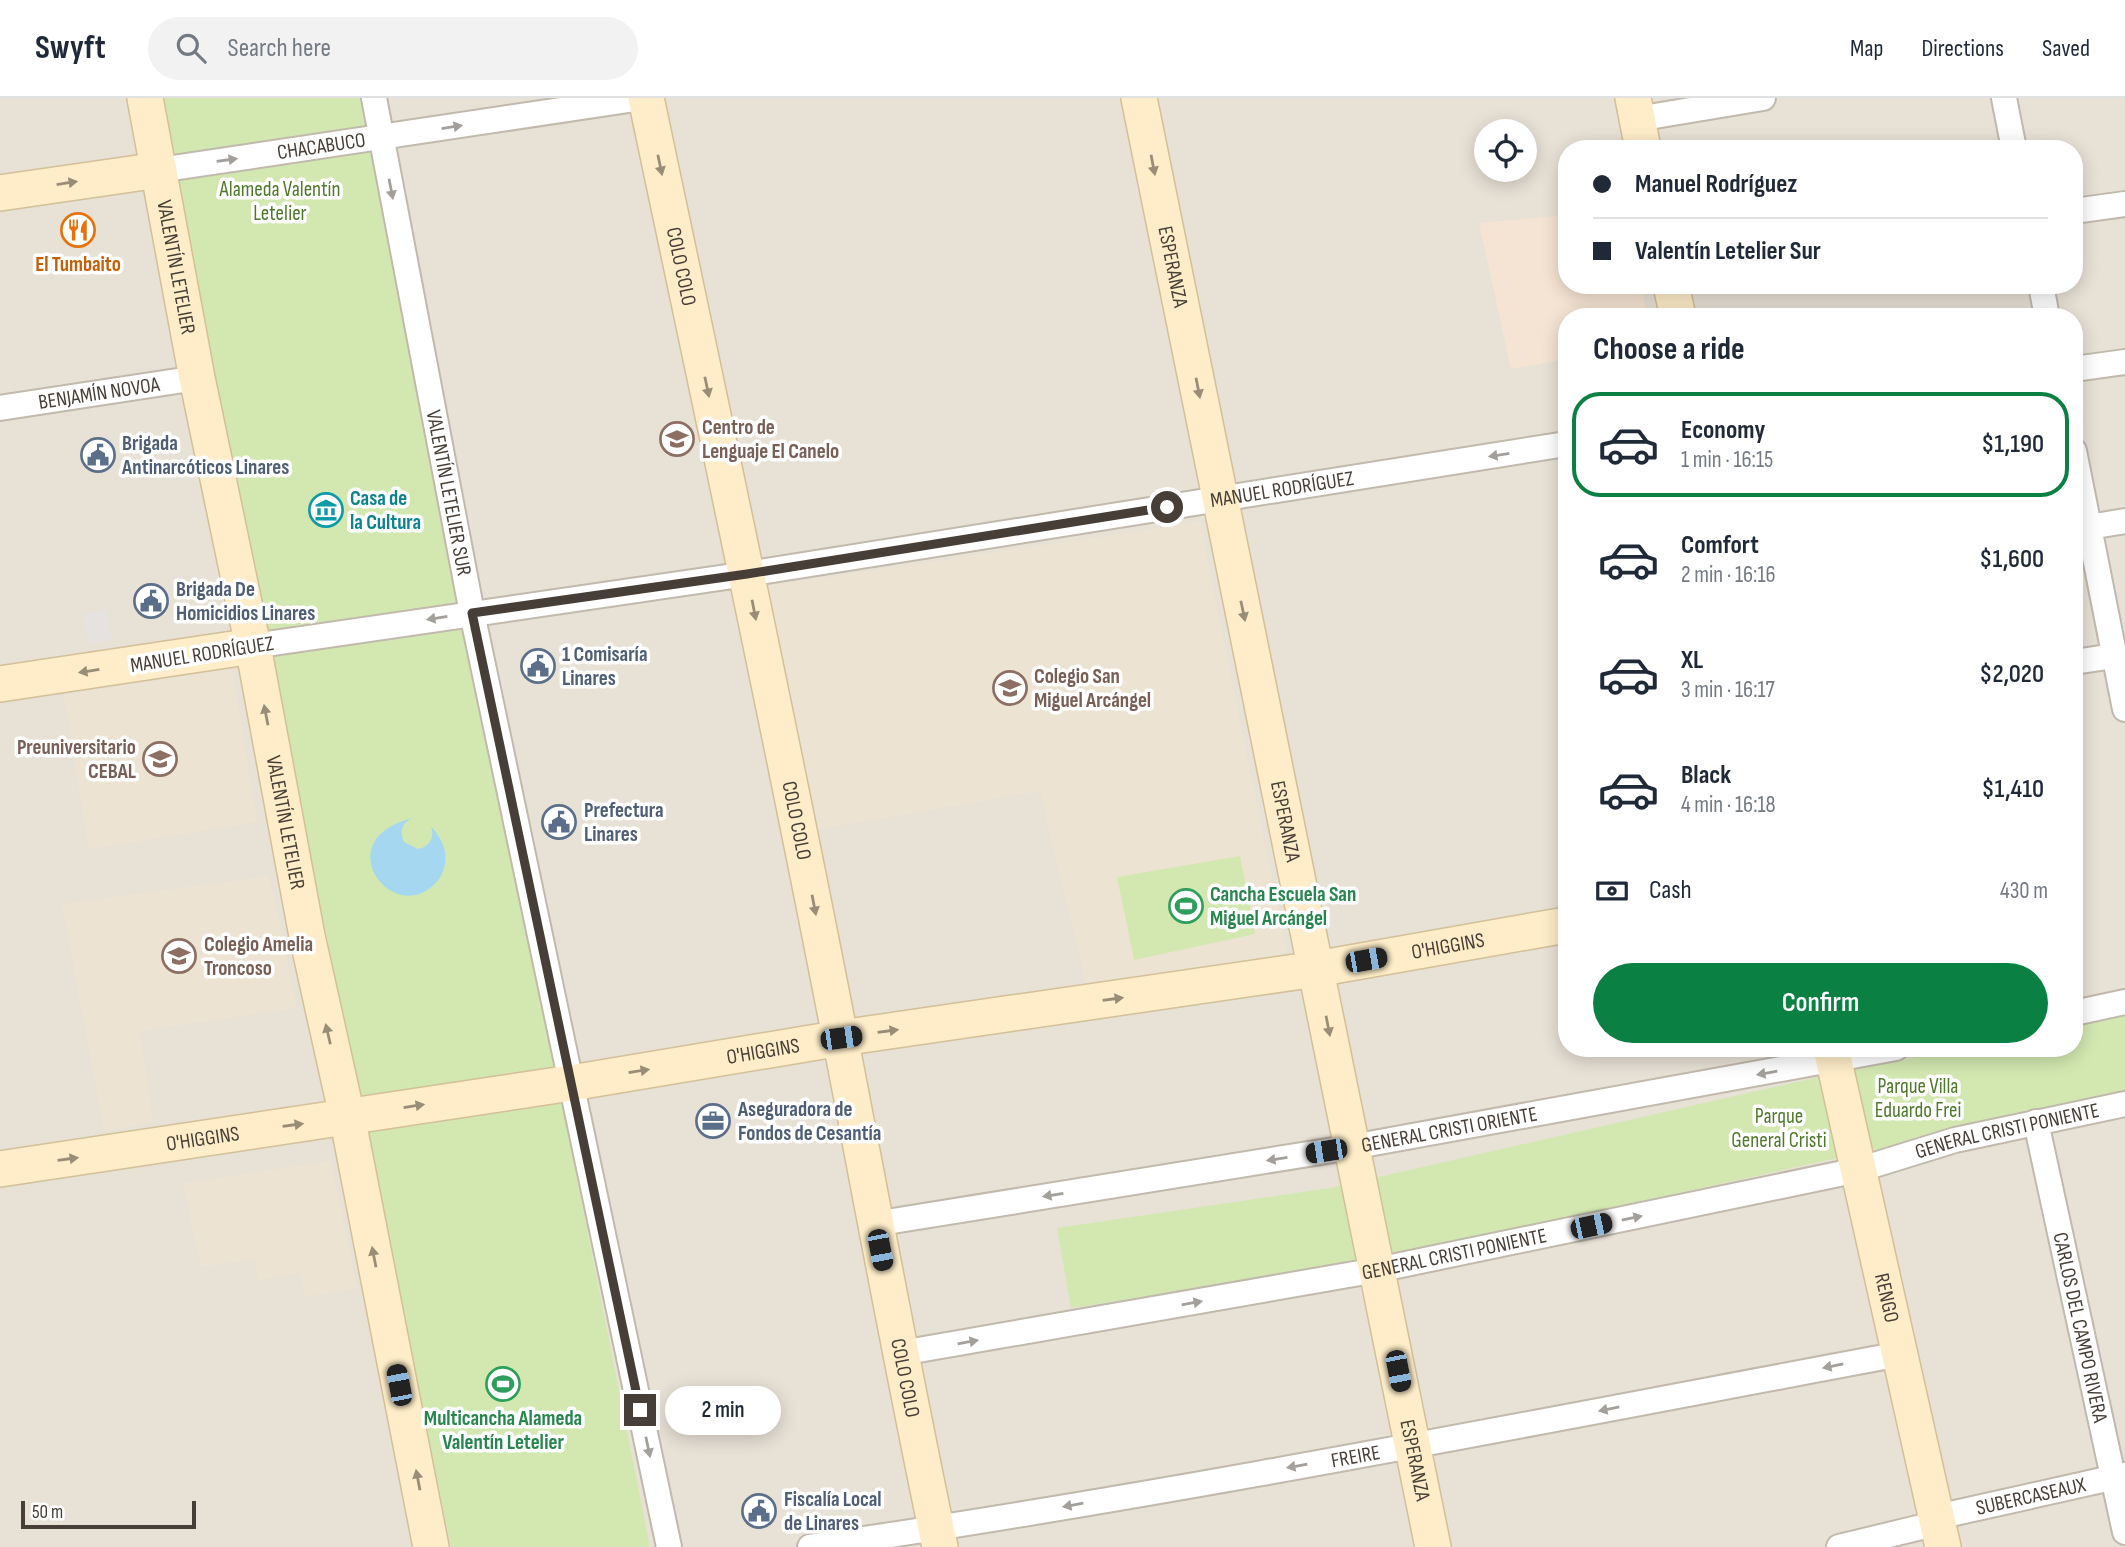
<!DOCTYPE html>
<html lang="en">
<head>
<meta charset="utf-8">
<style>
  :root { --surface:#fff; --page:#f2f2f3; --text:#1f2937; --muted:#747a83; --line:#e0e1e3; --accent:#0b8043 }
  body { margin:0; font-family:"Sofia Sans Condensed",sans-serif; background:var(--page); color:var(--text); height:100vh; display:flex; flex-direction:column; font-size:26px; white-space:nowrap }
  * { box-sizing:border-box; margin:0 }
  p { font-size:23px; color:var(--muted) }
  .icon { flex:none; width:38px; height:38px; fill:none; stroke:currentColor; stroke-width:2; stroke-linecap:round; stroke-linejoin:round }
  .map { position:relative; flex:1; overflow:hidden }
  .panel { position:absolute; left:1558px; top:210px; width:525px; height:749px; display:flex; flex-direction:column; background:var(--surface); border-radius:28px; box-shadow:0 4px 18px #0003 }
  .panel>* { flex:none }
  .guide { position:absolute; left:1558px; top:42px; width:525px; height:154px; border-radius:28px; box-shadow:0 4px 18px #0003; display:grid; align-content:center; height:154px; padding:0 35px; background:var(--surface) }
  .tools { position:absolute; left:1474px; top:21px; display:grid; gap:14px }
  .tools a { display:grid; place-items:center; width:63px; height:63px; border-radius:50%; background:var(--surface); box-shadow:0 4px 18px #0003; font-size:35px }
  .scale { position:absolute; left:21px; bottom:18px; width:175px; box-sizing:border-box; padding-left:7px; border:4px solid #473f37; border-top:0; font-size:19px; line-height:24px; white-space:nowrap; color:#473f37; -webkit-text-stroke:5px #fff; paint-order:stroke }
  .end { position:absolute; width:32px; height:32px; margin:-16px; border:9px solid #473f37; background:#fff; box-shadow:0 0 0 4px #fff }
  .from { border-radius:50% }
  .bubble { position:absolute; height:49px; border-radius:24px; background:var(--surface); box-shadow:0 4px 18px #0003; font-size:23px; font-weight:600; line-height:49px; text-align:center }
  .car { position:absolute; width:21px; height:42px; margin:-21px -10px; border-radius:9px; box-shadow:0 0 5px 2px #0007; background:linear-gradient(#222 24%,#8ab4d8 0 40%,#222 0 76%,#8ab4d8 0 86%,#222 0) }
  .guide b { display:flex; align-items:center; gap:24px; height:66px; font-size:26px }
  .guide b+b { border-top:2px solid var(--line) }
  .guide i { width:18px; height:18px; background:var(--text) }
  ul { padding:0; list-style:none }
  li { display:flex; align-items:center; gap:21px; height:105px; margin:0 14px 10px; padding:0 21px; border:4px solid transparent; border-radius:28px }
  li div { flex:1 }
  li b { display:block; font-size:26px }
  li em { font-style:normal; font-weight:600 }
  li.current { border-color:var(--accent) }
  li>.icon { width:63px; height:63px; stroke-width:1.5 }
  h2 { padding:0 35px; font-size:32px; line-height:84px }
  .pay { display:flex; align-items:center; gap:18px; height:77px; padding:0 35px; font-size:26px }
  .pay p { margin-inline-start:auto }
  .action { display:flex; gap:14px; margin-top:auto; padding:14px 35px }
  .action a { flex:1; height:80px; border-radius:42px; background:var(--accent); color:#fff; font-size:28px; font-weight:600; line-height:80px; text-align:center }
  header { display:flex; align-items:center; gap:42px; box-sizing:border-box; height:98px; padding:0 35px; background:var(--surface); border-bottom:2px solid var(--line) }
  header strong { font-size:33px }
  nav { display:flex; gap:38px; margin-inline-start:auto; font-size:24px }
  .search { width:490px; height:63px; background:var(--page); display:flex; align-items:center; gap:18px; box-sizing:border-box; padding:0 24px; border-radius:38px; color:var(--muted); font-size:26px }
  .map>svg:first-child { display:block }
  .residential { fill:#e8e1d6; fill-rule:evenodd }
  .commercial { fill:#f5e4d3 }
  .education { fill:#ede3d2 }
  .green { fill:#d3e8b1 }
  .parking { fill:#e5e2e0 }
  .water { fill:#a5d7f0 }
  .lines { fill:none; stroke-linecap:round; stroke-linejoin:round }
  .street-casing { stroke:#c2b9ad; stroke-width:28 }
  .secondary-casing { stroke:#d3bf98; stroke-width:38 }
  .street { stroke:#fff; stroke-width:24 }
  .secondary { stroke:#feedc8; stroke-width:35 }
  .oneway { fill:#a39f9b }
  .oneway2 { fill:#998d78 }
  .route { stroke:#473f37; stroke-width:9 }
  .labels { text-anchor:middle; stroke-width:7; stroke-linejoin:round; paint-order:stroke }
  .street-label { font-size:21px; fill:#473f37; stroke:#fff }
  .park-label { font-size:21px; fill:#4e792a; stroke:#fff }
  .food-label { font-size:21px; font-weight:bold; fill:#c56008; stroke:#fff }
  .education-label { font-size:21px; font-weight:bold; fill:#785e54; stroke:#fff; text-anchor:start }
  .service-label { font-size:21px; font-weight:bold; fill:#4e5e75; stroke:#fff; text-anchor:start }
  .culture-label { font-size:21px; font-weight:bold; fill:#0d838f; stroke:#fff; text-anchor:start }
  .leisure-label { font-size:21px; font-weight:bold; fill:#27864d; stroke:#fff; text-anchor:start }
</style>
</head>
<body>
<header>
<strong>Swyft</strong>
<div class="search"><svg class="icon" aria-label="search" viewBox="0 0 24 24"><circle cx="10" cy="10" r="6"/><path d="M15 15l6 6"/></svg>Search here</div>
<nav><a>Map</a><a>Directions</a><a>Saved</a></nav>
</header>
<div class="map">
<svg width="2125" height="1449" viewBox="0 0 2125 1449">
  <rect width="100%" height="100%" fill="#f4efe8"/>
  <path class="residential" d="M0 0H2125V1449H0ZM1486 33H1524V72H1486ZM1566 51H2074V187H1566ZM1566 219H2074V950H1566Z"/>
  <path class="commercial" d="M1566 117V187H1641L1647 219H1566V261L1511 271 1479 125Z"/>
  <path class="education" d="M1200 424 1287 856 1087 891 1040 693 814 732 766 488Z
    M232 570 257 724 89 751 64 597Z
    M269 778 297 910 140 933 153 1024 104 1033 62 806Z
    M331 1063 357 1190 305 1199 300 1175 258 1182 254 1161 201 1169 183 1085Z"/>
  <path class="green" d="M156 0H363L650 1449H451Z
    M1240 758 1255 836 1134 862 1117 779Z
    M2125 916V995L1871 1053 1854 972 1960 950H2074V927Z
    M1827 977 1842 1059 1348 1168 1071 1210 1057 1130 1330 1090Z"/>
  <path class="parking" d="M107 512 112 542 88 546 83 516Z"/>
  <path class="water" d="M413 720C402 724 399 733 404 744L418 751C429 749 435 740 431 728 442 741 450 756 443 773 441 780 436 785 430 790 388 823 329 740 413 720Z"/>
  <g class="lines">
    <g class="street-casing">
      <g id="street">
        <path id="s1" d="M374 0 472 515 669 1449"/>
        <path d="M2004 0 2014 51"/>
        <path d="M1637 21 1763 0"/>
        <path id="s2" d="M159 72 642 0"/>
        <path d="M2074 113 2125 106"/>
        <path d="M2041 187 2047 219"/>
        <path d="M2074 271 2125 264"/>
        <path id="s3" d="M0 310 197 280"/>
        <path d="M2074 353 2125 611"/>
        <path d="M2089 429 2125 423"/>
        <path id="s4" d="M253 548 747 476 1566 346"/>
        <path d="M2074 564 2114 558"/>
        <path d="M2074 915 2125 904"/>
        <path id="s5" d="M2036 1024 2125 1434"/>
        <path id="s6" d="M874 1126 1352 1049 1896 950"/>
        <path id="s7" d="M901 1255 1377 1172 1858 1072 1955 1042 2125 1006"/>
        <path id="s8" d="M1937 1419 2125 1377"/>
        <path id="s9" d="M810 1449C1175 1396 1537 1324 1900 1256"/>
        <path d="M1839 1449 1938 1425"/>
      </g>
    </g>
    <g class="secondary-casing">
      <g id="secondary">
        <path id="s10" d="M145 0 197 280 253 548 307 838 347 1018 431 1449"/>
        <path id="s11" d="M646 0C712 313 779 625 840 939 873 1109 904 1279 940 1449"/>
        <path id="s12" d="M1139 0 1433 1449"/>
        <path d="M1633 0 1643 51"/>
        <path d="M0 95 159 72"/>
        <path d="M1671 187 1678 219"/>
        <path d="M0 586 253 548"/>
        <path id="s13" d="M1831 950 1943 1449"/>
        <path id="s14" d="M0 1071 571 985 841 940 1316 871 1566 827"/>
      </g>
    </g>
    <use href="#street" class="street"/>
    <use href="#secondary" class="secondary"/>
  </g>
  <defs><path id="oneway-solid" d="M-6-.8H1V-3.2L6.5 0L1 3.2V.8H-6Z" transform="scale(1.75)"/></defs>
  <g class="oneway">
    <use href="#oneway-solid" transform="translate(452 29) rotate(-9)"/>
    <use href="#oneway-solid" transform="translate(227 62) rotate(-8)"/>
    <use href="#oneway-solid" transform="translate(391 91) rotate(79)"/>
    <use href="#oneway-solid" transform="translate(1499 357) rotate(171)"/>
    <use href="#oneway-solid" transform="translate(437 520) rotate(171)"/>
    <use href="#oneway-solid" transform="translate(1767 975) rotate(170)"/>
    <use href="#oneway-solid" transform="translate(1277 1061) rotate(171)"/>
    <use href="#oneway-solid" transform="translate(1053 1097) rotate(171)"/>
    <use href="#oneway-solid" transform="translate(1632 1120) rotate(-12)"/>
    <use href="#oneway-solid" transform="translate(1192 1205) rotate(-10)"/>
    <use href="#oneway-solid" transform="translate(968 1244) rotate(-10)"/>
    <use href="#oneway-solid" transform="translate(1833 1268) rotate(169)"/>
    <use href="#oneway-solid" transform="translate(1609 1311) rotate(169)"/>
    <use href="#oneway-solid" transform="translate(648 1349) rotate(78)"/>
    <use href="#oneway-solid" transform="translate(1297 1368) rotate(170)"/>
    <use href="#oneway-solid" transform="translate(1073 1407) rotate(170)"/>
  </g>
  <g class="oneway2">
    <use href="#oneway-solid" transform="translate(660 67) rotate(78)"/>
    <use href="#oneway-solid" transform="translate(1153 67) rotate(79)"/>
    <use href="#oneway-solid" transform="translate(67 85) rotate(-9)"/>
    <use href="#oneway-solid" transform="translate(707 289) rotate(78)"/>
    <use href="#oneway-solid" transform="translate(1198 290) rotate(79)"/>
    <use href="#oneway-solid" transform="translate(754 512) rotate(79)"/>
    <use href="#oneway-solid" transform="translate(1243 513) rotate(78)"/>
    <use href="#oneway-solid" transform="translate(89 573) rotate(171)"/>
    <use href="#oneway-solid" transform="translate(266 617) rotate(-101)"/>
    <use href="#oneway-solid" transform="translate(814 807) rotate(79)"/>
    <use href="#oneway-solid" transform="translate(1113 901) rotate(-8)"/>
    <use href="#oneway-solid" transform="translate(1328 928) rotate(79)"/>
    <use href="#oneway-solid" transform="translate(888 933) rotate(-8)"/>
    <use href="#oneway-solid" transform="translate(328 936) rotate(-103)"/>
    <use href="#oneway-solid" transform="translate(639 973) rotate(-9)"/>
    <use href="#oneway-solid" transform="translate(414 1008) rotate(-9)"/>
    <use href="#oneway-solid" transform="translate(293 1027) rotate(-8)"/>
    <use href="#oneway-solid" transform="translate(68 1061) rotate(-8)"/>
    <use href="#oneway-solid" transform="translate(374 1159) rotate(-101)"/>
    <use href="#oneway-solid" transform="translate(418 1382) rotate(-101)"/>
  </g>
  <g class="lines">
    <path class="route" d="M640 1312 472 515 747 476 1167 409"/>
  </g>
  <defs>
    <g id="restaurant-ring" transform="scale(1.75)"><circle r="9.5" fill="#fff" stroke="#e8710a" stroke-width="1.5"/><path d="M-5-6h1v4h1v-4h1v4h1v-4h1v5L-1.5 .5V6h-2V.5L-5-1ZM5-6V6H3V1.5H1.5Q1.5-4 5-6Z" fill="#e8710a"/></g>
    <g id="school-ring" transform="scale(1.75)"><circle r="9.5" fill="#fff" stroke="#8d6e63" stroke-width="1.5"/><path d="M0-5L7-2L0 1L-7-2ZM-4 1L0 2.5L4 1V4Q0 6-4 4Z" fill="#8d6e63"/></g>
    <g id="civic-ring" transform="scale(1.75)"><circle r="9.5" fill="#fff" stroke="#5c6f8a" stroke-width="1.5"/><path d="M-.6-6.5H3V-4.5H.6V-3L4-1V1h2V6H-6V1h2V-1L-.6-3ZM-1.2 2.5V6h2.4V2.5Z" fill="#5c6f8a"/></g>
    <g id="museum-ring" transform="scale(1.75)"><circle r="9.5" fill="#fff" stroke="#0f9aa8" stroke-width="1.5"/><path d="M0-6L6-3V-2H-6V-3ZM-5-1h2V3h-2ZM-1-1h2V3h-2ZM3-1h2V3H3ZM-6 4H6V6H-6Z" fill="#0f9aa8"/></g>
    <g id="stadium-ring" transform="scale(1.75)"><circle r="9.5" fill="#fff" stroke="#2e9e5b" stroke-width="1.5"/><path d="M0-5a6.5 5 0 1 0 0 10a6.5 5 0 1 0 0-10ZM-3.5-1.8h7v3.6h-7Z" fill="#2e9e5b"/></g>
    <g id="office-ring" transform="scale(1.75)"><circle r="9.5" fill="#fff" stroke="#5c6f8a" stroke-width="1.5"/><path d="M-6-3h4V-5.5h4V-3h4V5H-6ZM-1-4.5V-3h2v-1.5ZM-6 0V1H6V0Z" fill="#5c6f8a"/></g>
  </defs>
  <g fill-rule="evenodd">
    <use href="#restaurant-ring" x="78" y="132"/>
    <use href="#school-ring" x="677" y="341"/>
    <use href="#civic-ring" x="98" y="357"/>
    <use href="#museum-ring" x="326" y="412"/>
    <use href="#civic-ring" x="151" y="503"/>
    <use href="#civic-ring" x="538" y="568"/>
    <use href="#school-ring" x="1010" y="590"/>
    <use href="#school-ring" x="160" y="661"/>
    <use href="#civic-ring" x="559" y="724"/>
    <use href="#stadium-ring" x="1186" y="808"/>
    <use href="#school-ring" x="179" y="858"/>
    <use href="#office-ring" x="713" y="1023"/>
    <use href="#stadium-ring" x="503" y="1286"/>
    <use href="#civic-ring" x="759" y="1413"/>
  </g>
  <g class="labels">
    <g class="street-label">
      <text dy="7" stroke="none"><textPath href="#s2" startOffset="164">CHACABUCO</textPath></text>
      <text dy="7" stroke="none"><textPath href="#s10" startOffset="172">VALENTÍN LETELIER</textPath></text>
      <text dy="7" stroke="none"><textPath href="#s11" startOffset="172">COLO COLO</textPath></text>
      <text dy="7" stroke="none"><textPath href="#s12" startOffset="172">ESPERANZA</textPath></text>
      <text dy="7" stroke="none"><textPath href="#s3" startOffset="100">BENJAMÍN NOVOA</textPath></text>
      <text dy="7" stroke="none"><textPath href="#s4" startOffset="1041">MANUEL RODRÍGUEZ</textPath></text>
      <text dy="7" stroke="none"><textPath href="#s1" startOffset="402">VALENTÍN LETELIER SUR</textPath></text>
      <text transform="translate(202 556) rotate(-9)" y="7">MANUEL RODRÍGUEZ</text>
      <text dy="7" stroke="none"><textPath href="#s11" startOffset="738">COLO COLO</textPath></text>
      <text dy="7" stroke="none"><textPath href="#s12" startOffset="738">ESPERANZA</textPath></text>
      <text dy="7" stroke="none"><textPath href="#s10" startOffset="738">VALENTÍN LETELIER</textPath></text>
      <text dy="7" stroke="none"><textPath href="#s14" startOffset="1465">O'HIGGINS</textPath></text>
      <text dy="7" stroke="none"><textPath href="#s14" startOffset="772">O'HIGGINS</textPath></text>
      <text dy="7" stroke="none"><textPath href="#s6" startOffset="583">GENERAL CRISTI ORIENTE</textPath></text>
      <text dy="7" stroke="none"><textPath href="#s7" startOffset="1129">GENERAL CRISTI PONIENTE</textPath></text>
      <text dy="7" stroke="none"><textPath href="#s14" startOffset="205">O'HIGGINS</textPath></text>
      <text dy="7" stroke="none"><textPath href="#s7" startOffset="562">GENERAL CRISTI PONIENTE</textPath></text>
      <text dy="7" stroke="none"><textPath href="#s13" startOffset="256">RENGO</textPath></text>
      <text dy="7" stroke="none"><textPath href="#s5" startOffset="210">CARLOS DEL CAMPO RIVERA</textPath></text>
      <text dy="7" stroke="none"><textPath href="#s11" startOffset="1306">COLO COLO</textPath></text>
      <text dy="7" stroke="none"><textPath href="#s9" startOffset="553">FREIRE</textPath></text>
      <text dy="7" stroke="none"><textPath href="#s12" startOffset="1390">ESPERANZA</textPath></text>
      <text dy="7" stroke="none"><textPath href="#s8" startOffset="96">SUBERCASEAUX</textPath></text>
    </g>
    <g class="park-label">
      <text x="280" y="98">Alameda Valentín<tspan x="280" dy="24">Letelier</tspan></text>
      <text x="1918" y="995">Parque Villa<tspan x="1918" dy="24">Eduardo Frei</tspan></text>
      <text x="1779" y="1025">Parque<tspan x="1779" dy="24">General Cristi</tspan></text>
    </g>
    <g class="food-label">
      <text x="78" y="173">El Tumbaito</text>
    </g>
    <g class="education-label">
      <text x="702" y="336">Centro de<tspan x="702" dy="24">Lenguaje El Canelo</tspan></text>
      <text x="1034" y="585">Colegio San<tspan x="1034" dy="24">Miguel Arcángel</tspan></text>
      <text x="136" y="656" text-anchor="end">Preuniversitario<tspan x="136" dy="24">CEBAL</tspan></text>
      <text x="204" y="853">Colegio Amelia<tspan x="204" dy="24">Troncoso</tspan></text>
    </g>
    <g class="service-label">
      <text x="122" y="352">Brigada<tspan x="122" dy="24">Antinarcóticos Linares</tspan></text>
      <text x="176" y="498">Brigada De<tspan x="176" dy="24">Homicidios Linares</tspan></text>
      <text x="562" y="563">1 Comisaría<tspan x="562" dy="24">Linares</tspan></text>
      <text x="584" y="719">Prefectura<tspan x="584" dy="24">Linares</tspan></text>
      <text x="738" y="1018">Aseguradora de<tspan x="738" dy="24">Fondos de Cesantía</tspan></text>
      <text x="784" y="1408">Fiscalía Local<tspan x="784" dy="24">de Linares</tspan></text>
    </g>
    <g class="culture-label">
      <text x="350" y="407">Casa de<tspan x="350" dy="24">la Cultura</tspan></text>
    </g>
    <g class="leisure-label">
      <text x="1210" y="803">Cancha Escuela San<tspan x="1210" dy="24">Miguel Arcángel</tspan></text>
      <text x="503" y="1327" text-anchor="middle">Multicancha Alameda<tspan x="503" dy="24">Valentín Letelier</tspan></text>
    </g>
  </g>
</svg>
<div class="tools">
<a><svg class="icon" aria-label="locate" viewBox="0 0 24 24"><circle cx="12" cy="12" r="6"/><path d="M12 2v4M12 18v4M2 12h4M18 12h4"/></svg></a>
</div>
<div class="scale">50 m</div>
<i class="end from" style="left:1167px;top:409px"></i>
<i class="end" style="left:640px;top:1312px"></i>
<div class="bubble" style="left:665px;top:1288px;width:116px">2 min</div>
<i class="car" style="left:1366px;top:862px;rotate:80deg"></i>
<i class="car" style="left:841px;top:940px;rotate:82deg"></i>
<i class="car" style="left:1326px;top:1053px;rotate:261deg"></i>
<i class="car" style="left:1591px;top:1128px;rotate:78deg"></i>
<i class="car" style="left:880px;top:1152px;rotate:169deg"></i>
<i class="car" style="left:1398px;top:1273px;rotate:169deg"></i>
<i class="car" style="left:399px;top:1287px;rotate:349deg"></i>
<div class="guide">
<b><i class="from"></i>Manuel Rodríguez</b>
<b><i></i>Valentín Letelier Sur</b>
</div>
<section class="panel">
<h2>Choose a ride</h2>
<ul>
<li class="current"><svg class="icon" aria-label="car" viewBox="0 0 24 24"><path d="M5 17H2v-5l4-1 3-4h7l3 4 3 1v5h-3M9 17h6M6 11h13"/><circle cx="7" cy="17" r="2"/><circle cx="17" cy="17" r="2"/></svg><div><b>Economy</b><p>1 min · 16:15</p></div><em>$1,190</em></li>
<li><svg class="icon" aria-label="car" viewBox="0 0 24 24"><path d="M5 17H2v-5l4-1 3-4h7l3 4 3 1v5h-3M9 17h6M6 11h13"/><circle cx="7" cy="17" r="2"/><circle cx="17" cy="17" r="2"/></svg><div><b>Comfort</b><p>2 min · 16:16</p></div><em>$1,600</em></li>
<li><svg class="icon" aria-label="car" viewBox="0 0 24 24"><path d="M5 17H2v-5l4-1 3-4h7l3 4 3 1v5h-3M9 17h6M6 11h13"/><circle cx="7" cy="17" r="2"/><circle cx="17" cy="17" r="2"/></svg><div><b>XL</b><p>3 min · 16:17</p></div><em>$2,020</em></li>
<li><svg class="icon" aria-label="car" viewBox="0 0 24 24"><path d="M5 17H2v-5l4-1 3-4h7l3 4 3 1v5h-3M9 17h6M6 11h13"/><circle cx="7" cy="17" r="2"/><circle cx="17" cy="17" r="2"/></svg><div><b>Black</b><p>4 min · 16:18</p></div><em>$1,410</em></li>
</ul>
<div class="pay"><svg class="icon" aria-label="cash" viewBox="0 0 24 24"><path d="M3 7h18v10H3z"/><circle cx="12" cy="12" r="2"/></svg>Cash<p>430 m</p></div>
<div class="action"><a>Confirm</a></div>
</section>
</div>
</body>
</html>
